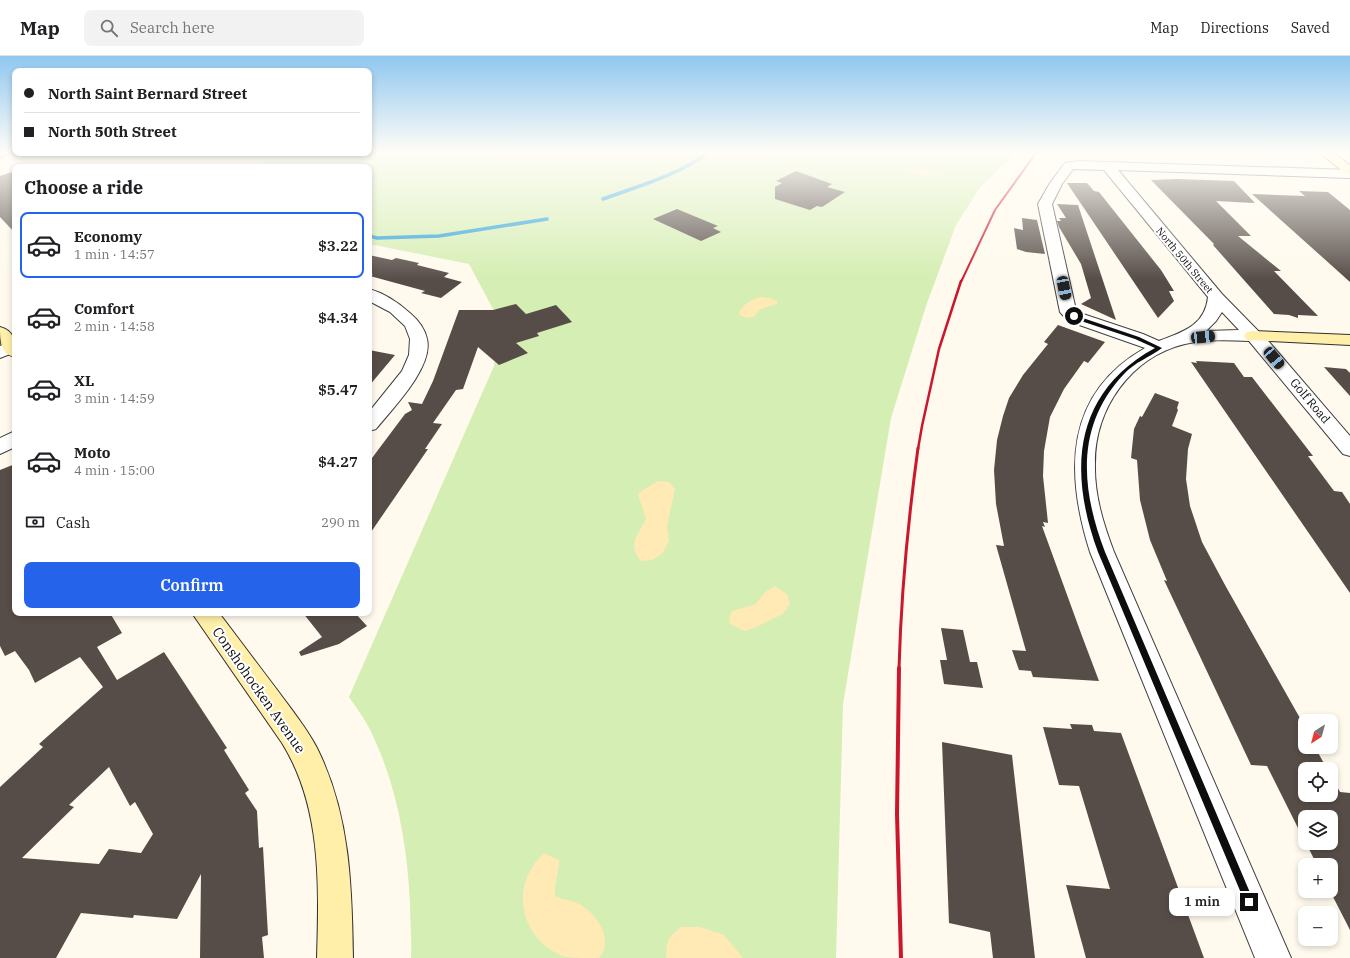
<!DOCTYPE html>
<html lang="en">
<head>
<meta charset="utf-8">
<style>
  :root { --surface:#fff; --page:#f2f2f2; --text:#202124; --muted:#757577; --line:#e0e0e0; --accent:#2563eb }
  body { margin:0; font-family:"IBM Plex Serif",serif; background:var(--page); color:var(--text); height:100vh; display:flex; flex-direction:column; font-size:15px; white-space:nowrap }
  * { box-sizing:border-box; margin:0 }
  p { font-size:13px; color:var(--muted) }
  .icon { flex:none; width:22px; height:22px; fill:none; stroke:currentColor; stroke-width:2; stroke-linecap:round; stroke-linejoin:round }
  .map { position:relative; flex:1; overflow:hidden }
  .sheet { position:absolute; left:12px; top:108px; width:360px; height:452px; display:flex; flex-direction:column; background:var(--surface); border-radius:8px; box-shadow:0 2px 6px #0003 }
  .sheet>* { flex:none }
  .top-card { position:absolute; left:12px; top:12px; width:360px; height:88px; border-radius:8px; box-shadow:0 2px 6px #0003; display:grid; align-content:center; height:88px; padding:0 12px; background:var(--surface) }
  .needle { width:26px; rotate:216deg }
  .controls { position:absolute; left:1298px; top:658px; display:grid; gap:8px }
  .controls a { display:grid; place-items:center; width:40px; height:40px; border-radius:8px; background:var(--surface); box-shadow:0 2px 6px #0003; font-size:20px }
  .end { position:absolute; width:18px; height:18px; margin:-9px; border:5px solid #0d0d0d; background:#fff; box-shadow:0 0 0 2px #fff }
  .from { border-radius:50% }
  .bubble { position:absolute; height:28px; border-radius:8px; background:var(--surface); box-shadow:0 2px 6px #0003; font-size:13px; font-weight:600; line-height:28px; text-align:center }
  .car { position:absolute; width:12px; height:24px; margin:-12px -6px; border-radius:5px; box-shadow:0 0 3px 1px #0007; background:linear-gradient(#222 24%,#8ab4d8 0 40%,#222 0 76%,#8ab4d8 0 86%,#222 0) }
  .top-card b { display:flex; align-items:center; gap:14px; height:38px; font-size:15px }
  .top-card b+b { border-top:1px solid var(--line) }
  .top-card i { width:10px; height:10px; background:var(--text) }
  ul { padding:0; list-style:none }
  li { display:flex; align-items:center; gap:12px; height:66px; margin:0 8px 6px; padding:0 4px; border:2px solid transparent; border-radius:8px }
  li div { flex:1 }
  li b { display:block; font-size:15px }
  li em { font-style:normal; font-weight:600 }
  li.active { border-color:var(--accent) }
  li>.icon { width:36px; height:36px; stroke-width:1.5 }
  h2 { padding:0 12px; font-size:18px; line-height:48px }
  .pay { display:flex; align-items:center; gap:10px; height:44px; padding:0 12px; font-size:15px }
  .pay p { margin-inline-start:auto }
  .button { display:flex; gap:8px; margin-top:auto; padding:8px 12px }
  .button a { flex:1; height:46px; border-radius:8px; background:var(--accent); color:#fff; font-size:16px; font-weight:600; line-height:46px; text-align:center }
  header { display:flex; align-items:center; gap:24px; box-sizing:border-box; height:56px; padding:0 20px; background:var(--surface); border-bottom:1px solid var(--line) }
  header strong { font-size:19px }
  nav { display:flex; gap:22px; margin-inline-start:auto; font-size:14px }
  .search { width:280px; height:36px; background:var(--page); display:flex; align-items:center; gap:10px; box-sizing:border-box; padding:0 14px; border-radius:8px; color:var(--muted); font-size:15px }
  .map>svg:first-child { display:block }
  .green { fill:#d5eeb3 }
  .sand { fill:#ffeab5 }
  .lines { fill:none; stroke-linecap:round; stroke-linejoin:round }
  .stream { stroke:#2ca1da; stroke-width:3.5 }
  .building { fill:#574d48; fill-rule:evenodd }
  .street-casing { stroke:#404040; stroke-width:2 }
  .secondary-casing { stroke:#2f2f2f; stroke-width:2 }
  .primary-casing { stroke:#1e1e1e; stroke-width:2 }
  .street { fill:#fff; fill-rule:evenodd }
  .secondary { fill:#ffefa8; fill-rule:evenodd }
  .primary { fill:#ffcd5d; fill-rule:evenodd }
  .rail-far3 { stroke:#cb172c; stroke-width:2 }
  .rail-far2 { stroke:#cb172c; stroke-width:2.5 }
  .rail-far1 { stroke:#cb172c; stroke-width:3 }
  .rail { stroke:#cb172c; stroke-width:4 }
  .route { fill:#0d0d0d }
  .labels { text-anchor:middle; stroke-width:4; stroke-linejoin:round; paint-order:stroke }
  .far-street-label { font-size:10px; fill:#0d0d0d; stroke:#fff }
  .street-label { font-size:12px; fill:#0d0d0d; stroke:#fff }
  .near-street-label { font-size:14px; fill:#0d0d0d; stroke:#fff }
</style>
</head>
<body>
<header>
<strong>Map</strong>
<div class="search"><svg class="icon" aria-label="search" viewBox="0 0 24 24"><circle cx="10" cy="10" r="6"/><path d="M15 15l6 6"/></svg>Search here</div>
<nav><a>Map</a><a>Directions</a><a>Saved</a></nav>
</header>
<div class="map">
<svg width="1350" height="902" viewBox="0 0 1350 902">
  <rect width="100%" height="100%" fill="#fffaed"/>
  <path class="green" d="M262 97H1016L981 130 956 169 926 250 891 362 843 648 836 902H411C412 884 410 865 410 847 407 786 396 723 367 668 362 659 355 650 349 641L494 310 501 268 469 208 369 188V111H263Z"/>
  <path class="sand" d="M912 112 926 114 943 120C937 124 914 118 908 114Z
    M760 241 769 242 777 245V248C768 251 759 251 755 260L749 262 741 260 739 257C743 248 751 244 760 241Z
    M658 425 669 426 675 433 667 470 669 485 662 498 652 504 641 505C626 487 639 480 646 462L638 439 640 436Z
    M775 530 787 538 790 548 783 558 756 571 745 575 730 568 729 562 732 555 756 548 765 536Z
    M544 797 559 804C559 817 554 828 555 840 563 844 572 844 579 848 597 857 615 885 599 902 589 902 574 902 565 901 520 884 508 830 544 797Z
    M682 871H700L724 879 743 902H666C667 884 667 881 682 871Z"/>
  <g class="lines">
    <path class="stream" d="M603 143C639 130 676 120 708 97
      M369 180 377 182 439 180 547 163"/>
  </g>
  <path class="building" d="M15 115V177L0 161V120Z
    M796 115 832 128 827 131 845 136 822 151 817 150 810 154 775 143V131L782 127 776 125Z
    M1177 123 1234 125 1255 147 1216 145 1251 180H1238L1281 215H1274L1318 260 1298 259V262L1289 259 1274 258 1213 189 1214 188 1151 124Z
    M1067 127H1087L1094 135 1099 136 1161 214 1174 235H1169L1174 245 1158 262Z
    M1299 135 1328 136 1350 154V226L1252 138 1305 140Z
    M1057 148 1078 149 1116 264 1081 248 1091 242 1081 208 1059 171 1057 165H1061L1059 162H1066Z
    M677 153 718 170 713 172 721 176 701 185 653 163Z
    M1022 162 1037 164 1045 198 1026 196 1017 193 1014 172 1023 174Z
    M369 199 392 204 396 202 419 207 417 209 449 217 444 221 462 226 441 242 421 237 425 235 370 220 373 218 369 217Z
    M516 248 526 258 556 249 572 266 537 277 539 280 516 287 528 297 499 309 478 291 463 333 456 334 433 367 442 368 425 393H428L369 479V406L405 358 412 354 408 346 422 348 433 325 459 254H493Z
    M1058 269 1105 286 1088 307 1084 305 1064 333 1050 361 1044 395 1043 420 1048 467 1043 466 1045 471 1042 470 1082 580 1099 625 1033 621 1031 615 1019 614 1012 594 1026 595 996 489 1004 490 996 448 994 414 997 384 1003 360 1009 342 1023 319 1048 288 1044 286Z
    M369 294 395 299 369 330Z
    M1196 305 1234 307 1244 321H1252L1313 400H1308L1334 435 1342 436 1350 448V537L1191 306 1197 307Z
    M1324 311 1346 313 1350 317V340Z
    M1155 337 1179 346 1177 352 1178 354 1172 370 1192 378 1188 393 1186 423 1190 450 1202 486 1225 529 1305 671V691H1315L1327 713H1305V739H1331V720L1340 736 1350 737V874L1330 835 1331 809H1317L1306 787H1331V761H1305V786L1267 710 1251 709 1164 524 1167 525 1150 484 1140 444 1137 404 1131 402 1134 373 1140 360 1142 361Z
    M15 408V557H110L122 577 97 591 117 624 164 596 227 692 224 694 249 734 245 737 257 755 259 792 263 791 268 879 262 881 264 902H200L201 818 177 863 134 859 133 862 81 857 56 902H0V731L43 691 39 688 103 631 80 601 35 627 29 614 15 595 5 600 0 590V414ZM109 711 130 750 135 746 153 778 141 797 109 793 99 808 22 802 74 751 69 749Z
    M303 557H355L367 570 339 588 301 600 299 596 322 581Z
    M941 572 963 574 970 606H977L983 632 944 628 940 604H947Z
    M1070 668 1092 669 1094 675 1121 677 1204 902H1086L1066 829 1110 833 1079 730 1059 729 1043 671 1072 673Z
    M942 686 1012 699 1035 902H993L990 876 949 867Z"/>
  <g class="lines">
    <g class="street-casing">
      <path id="street" d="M1078 105 1350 114V122L1118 114 1222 238 1270 287 1350 380V400L1343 398 1249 285C1228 284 1206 283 1185 288 1131 301 1095 352 1095 407 1094 438 1103 467 1114 496L1291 902H1255L1090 496C1065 417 1064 338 1145 292L1068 265 1060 256 1038 148 1050 127 1065 107ZM1073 113 1104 114 1208 241C1205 270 1182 276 1159 285L1143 278 1080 257 1076 254 1052 148 1062 128ZM1222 256 1239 274 1206 275 1216 265Z
        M369 233C384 237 399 247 411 258 418 264 425 273 427 283 434 311 392 353 376 373L369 375V356L402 315 409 299 410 283 405 270 390 256 369 245Z
        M15 284V296L0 302V290Z
        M15 375V391L0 398V382Z"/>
    </g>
    <g class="secondary-casing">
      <path id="secondary" d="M1320 97H1334L1350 109V119L1346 118Z
        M0 271C16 275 15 288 15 301 0 298 0 284 0 271Z
        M1253 275 1350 279V289L1247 284 1244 280 1247 276Z
        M192 557H219C239 583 258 609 278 635 291 653 306 671 317 692 350 758 352 830 353 902H317C319 830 322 751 282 687Z"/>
    </g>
    <g class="primary-casing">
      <path id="primary" d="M0 97H8L0 102Z"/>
    </g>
    <use href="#street" class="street"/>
    <use href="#secondary" class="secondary"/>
    <use href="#primary" class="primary"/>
    <path class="rail-far3" d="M961 226 995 154 1036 97"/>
    <path class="rail-far2" d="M918 393 922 370 939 293 961 225"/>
    <path class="rail-far1" d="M899 613C901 539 908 465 918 392"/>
    <path class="rail" d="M899 612 897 758 901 902"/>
  </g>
  <linearGradient id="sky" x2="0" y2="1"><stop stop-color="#90c7f0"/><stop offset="0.43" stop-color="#fffdf7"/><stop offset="1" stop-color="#fffdf7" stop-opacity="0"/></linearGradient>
  <rect width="1350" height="224" fill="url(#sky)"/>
  <path class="route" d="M1074 259 1139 281 1162 292C1150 301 1135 306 1124 318 1075 370 1081 433 1105 496L1254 846 1253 849 1249 851 1246 849 1098 496C1068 415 1073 337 1155 292L1135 283 1072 262Z"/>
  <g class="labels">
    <g class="far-street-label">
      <text transform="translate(1185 204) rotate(50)" y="4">North 50th Street</text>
    </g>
    <g class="street-label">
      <text transform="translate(1310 345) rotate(50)" y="4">Golf Road</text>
    </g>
    <g class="near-street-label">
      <text transform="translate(259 634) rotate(55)" y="5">Conshohocken Avenue</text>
    </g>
  </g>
</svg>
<div class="controls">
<a><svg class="needle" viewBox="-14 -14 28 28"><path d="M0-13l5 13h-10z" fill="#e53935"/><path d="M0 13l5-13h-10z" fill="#757577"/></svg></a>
<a><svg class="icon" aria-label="locate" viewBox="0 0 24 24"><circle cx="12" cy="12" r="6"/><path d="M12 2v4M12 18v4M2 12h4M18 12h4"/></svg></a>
<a><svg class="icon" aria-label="layers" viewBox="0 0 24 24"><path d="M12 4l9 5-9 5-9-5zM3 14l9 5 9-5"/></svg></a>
<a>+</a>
<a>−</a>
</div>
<i class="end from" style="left:1074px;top:260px"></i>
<i class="end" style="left:1249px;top:846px"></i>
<div class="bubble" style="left:1169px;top:832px;width:66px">1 min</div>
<i class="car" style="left:1064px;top:232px;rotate:169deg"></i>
<i class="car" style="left:1203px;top:281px;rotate:85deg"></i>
<i class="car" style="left:1274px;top:302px;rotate:140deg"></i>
<div class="top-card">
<b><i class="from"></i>North Saint Bernard Street</b>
<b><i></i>North 50th Street</b>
</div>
<section class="sheet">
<h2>Choose a ride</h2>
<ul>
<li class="active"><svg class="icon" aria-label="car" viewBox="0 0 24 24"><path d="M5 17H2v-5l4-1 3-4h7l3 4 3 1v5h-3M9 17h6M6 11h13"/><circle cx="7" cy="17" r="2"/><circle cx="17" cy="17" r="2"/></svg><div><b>Economy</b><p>1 min · 14:57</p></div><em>$3.22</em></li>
<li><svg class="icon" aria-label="car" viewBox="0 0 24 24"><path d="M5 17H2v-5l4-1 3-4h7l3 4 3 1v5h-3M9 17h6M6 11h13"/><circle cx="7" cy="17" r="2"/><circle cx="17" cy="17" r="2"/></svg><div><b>Comfort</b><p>2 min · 14:58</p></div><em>$4.34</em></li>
<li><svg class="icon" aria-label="car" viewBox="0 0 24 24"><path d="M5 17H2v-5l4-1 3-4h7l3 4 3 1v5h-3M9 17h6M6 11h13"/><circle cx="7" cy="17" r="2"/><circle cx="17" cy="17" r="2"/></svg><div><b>XL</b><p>3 min · 14:59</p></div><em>$5.47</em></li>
<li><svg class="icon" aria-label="car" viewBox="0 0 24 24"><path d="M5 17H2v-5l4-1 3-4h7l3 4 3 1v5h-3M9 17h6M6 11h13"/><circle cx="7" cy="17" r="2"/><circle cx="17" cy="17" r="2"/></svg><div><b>Moto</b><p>4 min · 15:00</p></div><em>$4.27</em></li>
</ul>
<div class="pay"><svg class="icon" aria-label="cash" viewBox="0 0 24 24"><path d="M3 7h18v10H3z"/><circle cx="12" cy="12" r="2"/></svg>Cash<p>290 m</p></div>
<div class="button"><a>Confirm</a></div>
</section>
</div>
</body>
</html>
